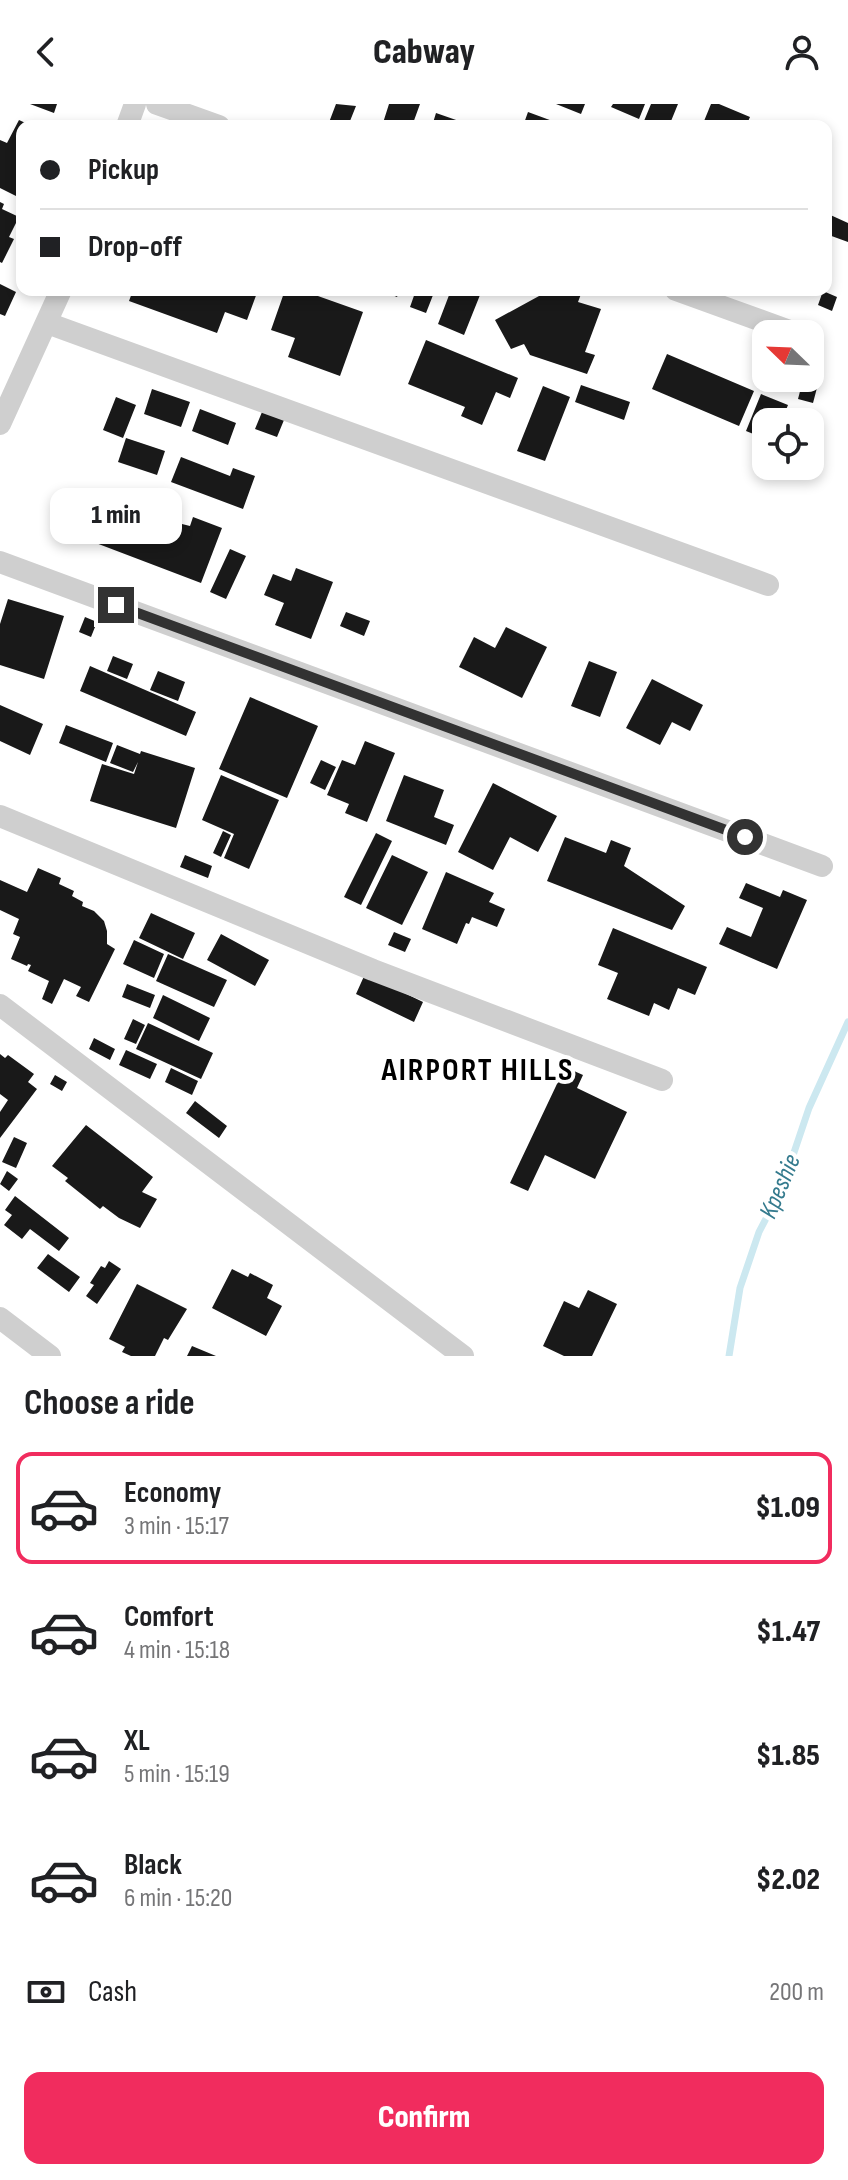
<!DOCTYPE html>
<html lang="en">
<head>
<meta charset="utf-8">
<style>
  :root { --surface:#fff; --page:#f2f2f2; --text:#202124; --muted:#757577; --line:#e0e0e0; --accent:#f12c5e }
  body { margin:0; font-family:"Sofia Sans Condensed",sans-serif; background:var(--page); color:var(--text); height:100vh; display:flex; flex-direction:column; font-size:30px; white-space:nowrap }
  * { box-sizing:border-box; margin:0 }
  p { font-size:26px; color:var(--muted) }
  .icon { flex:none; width:44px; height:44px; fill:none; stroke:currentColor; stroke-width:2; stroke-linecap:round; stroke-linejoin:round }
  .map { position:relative; height:1252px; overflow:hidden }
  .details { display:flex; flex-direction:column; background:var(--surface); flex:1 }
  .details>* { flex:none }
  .top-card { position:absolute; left:16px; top:16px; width:816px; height:176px; border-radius:16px; box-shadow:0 4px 12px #0003; display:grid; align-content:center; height:176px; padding:0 24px; background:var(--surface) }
  .needle { width:52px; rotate:293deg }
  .tools { position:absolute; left:752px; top:216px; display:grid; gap:16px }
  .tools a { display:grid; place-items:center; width:72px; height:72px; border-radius:16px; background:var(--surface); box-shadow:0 4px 12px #0003; font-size:40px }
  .end { position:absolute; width:36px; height:36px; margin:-18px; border:10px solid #323232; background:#fff; box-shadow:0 0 0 4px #fff }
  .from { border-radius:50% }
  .bubble { position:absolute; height:56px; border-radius:16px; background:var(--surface); box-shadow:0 4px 12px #0003; font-size:26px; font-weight:800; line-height:56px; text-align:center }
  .top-card b { display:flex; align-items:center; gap:28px; height:76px; font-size:30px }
  .top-card b+b { border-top:2px solid var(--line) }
  .top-card i { width:20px; height:20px; background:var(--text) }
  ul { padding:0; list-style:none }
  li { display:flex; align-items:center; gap:24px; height:112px; margin:0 16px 12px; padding:0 8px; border:4px solid transparent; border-radius:16px }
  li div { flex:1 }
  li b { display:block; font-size:30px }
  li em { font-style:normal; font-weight:800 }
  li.on { border-color:var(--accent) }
  li>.icon { width:72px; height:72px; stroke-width:1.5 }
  h2 { padding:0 24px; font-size:36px; line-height:96px }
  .pay { display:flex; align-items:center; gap:20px; height:88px; padding:0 24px; font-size:30px }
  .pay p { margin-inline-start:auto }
  .button { display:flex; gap:16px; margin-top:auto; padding:16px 24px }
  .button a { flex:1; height:92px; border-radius:16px; background:var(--accent); color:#fff; font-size:32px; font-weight:800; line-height:92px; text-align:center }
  header { display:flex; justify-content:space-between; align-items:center; height:104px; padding:0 24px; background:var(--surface); font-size:36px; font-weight:800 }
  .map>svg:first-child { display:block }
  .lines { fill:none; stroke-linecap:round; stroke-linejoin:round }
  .stream { stroke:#cce8f0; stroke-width:7 }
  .building { fill:#191919 }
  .street { stroke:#cfcfcf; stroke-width:22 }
  .route { stroke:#323232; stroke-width:10 }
  .labels { text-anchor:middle; stroke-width:8; stroke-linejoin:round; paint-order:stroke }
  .water-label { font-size:26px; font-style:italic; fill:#357b8e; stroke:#fff }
  .district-label { font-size:32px; font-weight:bold; letter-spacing:2px; fill:#000; stroke:#fff }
</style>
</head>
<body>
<header><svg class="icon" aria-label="back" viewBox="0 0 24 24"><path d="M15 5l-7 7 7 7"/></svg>Cabway<svg class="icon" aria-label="person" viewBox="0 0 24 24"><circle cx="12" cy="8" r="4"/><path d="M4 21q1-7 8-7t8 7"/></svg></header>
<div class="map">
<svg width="848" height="1252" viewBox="0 0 848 1252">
  <rect width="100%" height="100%" fill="#fff"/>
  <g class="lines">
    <path class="stream" d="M729 1252 740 1184 759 1128 782 1084 809 1004 848 918"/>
  </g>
  <path class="building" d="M30 0H57L54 9Z
    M336 0 356 2 348 22 328 21Z
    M389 0H420L412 22H382Z
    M556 0H585L581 10Z
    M613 0H645L639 15 611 3Z
    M651 0H678L669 22H657L644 17Z
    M711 0H719L750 13 746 22H702Z
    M528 8 566 22H523Z
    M436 9 459 17 457 22H432Z
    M19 16 32 22H22V95L0 84V36L7 39Z
    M0 98 4 100 2 105 19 113 9 133 14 135 2 159 0 158Z
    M826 109 848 119V138L826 130Z
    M0 180 16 188 5 212 0 210Z
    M133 186H258L247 216 225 208 217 229 129 197Z
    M285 186H301L363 208 340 272 288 253 295 234 271 226Z
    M380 186H400L397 193Z
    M416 186H435L426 209 410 203Z
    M451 186H482L464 231 438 220Z
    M550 186H567L581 190 578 198 601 205 585 248 595 251 587 270 530 251 524 240 511 245 495 216Z
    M823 187 837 193 832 207 818 201Z
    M426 236 518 274 510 294 496 288 482 321 461 312 465 303 408 280Z
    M667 250 754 287 739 322 652 285Z
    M803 276 818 280 813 299 798 295Z
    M581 281 630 298 624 316 575 298Z
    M543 282 570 293 545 357 517 347Z
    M152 285 190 298 181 323 144 310Z
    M761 290 788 301 781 318H766V335L746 327Z
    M116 293 136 301 123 334 103 326Z
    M200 305 236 319 228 341 192 327Z
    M262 308 284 316 277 333 255 325Z
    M126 334 165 347 157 371 118 358Z
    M181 353 230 372 233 364 255 372 243 405 171 378Z
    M106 390 172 416 167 428 177 432 182 420 190 422 193 413 222 424 201 479 88 436Z
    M230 445 246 452 226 495 210 488Z
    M296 464 333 478 311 535 275 521 284 499 264 491 273 470 291 477Z
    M8 495 64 512 44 575 0 561V520Z
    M346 508 370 517 364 532 340 522Z
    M85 513 97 518 91 533 79 528Z
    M506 523 547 543 522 594 459 563 474 533 495 544Z
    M113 552 133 560 127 575 107 567Z
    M589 557 617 568 600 613 571 602Z
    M90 562 196 608 186 632 80 587Z
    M158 567 185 578 178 597 150 586Z
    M652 575 703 601 690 627 672 618 660 641 626 624Z
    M250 593 318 622 287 694 219 665Z
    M0 601 43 620 30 651 0 637Z
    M66 621 113 639 106 658 59 639Z
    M365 637 395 649 367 718 345 709 349 700 327 691 342 656 355 661Z
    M117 641 140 650 141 647 195 664 176 724 90 697 102 660 134 670 138 658 133 668 110 659Z
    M321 656 336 663 325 686 310 679Z
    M221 671 279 696 249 765 224 754 234 730 202 716Z
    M404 671 444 686 434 713 454 721 446 741 386 717Z
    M493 679 557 712 538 748 510 733 493 766 458 748Z
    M223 727 231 731 221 753 213 749Z
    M376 729 392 737 361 801 344 793Z
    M565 733 606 749 611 736 631 744 624 762 685 802 672 826 547 777Z
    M185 751 212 762 208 774 180 763Z
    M392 751 428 768 402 821 366 804Z
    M38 764 61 774 59 780 74 787 72 792 83 798 82 802 94 807 104 817 107 827V840L115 845 89 898 76 892 81 883 64 875 52 900 42 895 49 877 28 867 31 861 28 860 27 862 11 855 20 833 13 830 19 815 0 806V776L27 788Z
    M446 768 494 789 489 798 505 805 497 823 472 813 469 820 466 819 457 840 422 825Z
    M746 779 780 793 783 786 807 796 777 865 719 840 727 823 751 833 763 804 739 794Z
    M151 809 195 829 183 855 139 834Z
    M613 824 707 863 695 891 678 884 669 906 654 899 649 912 607 895 618 869 598 861Z
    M394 828 411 835 405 848 388 841Z
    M221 830 269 856 255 882 207 856Z
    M134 836 164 850 154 874 123 860Z
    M168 850 227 876 214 903 156 877Z
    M365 870 423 898 414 918 356 890Z
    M127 880 155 891 150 904 122 893Z
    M163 891 210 914 199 937 153 914Z
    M133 915 145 921 136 940 124 935Z
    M148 919 213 949 201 975 136 945Z
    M94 934 115 945 110 956 89 945Z
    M126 946 157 960 150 975 119 961Z
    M0 950 5 954 8 951 34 970 28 978 37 985 0 1034V1008L8 996 0 990Z
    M565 963 583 971 577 984 627 1008 595 1075 545 1051 528 1087 510 1079Z
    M171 964 198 977 192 991 165 978Z
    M55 971 67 978 62 987 50 980Z
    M195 997 227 1022 219 1034 186 1009Z
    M86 1021 153 1073 142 1088 157 1095 140 1124 119 1114 103 1102 100 1105 65 1077 68 1074 52 1062Z
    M14 1033 27 1039 16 1064 2 1058Z
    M7 1067 18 1075 9 1087 0 1080Z
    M15 1092 69 1134 59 1147 30 1125 22 1135 4 1121 12 1111 5 1106Z
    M48 1150 80 1173 69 1188 37 1164Z
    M109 1157 121 1165 97 1200 86 1192 94 1181 90 1179 101 1162 105 1164Z
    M232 1165 248 1173 250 1169 273 1181 267 1194 282 1202 266 1232 212 1204Z
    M137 1180 187 1205 168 1236 164 1234 155 1252H131L122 1248 125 1243 109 1235Z
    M588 1186 617 1200 592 1252H564L543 1242 564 1197 579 1204Z
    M192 1242 216 1252H187Z"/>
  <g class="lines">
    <path class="street" d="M157 0 219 22
      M127 22 135 0
      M676 186 798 230
      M47 219 768 481
      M0 320 61 186
      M0 458 822 762
      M0 712 373 866 662 976
      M0 901 463 1252
      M0 1214 50 1252"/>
  </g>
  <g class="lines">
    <path class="route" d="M116 501 745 733"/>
  </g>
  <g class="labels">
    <g class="water-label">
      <text transform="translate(779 1082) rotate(-67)" y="9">Kpeshie</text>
    </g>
    <g class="district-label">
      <text x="478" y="976">AIRPORT HILLS</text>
    </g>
  </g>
</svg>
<div class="tools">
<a><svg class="needle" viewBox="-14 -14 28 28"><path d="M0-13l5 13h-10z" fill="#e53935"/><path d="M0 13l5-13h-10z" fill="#757577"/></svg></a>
<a><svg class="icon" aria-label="locate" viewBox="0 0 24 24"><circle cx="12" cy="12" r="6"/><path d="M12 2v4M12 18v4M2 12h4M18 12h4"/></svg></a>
</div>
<i class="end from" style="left:745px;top:733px"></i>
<i class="end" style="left:116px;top:501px"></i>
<div class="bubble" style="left:50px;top:384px;width:132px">1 min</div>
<div class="top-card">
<b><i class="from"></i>Pickup</b>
<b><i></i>Drop-off</b>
</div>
</div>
<section class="details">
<h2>Choose a ride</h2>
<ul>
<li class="on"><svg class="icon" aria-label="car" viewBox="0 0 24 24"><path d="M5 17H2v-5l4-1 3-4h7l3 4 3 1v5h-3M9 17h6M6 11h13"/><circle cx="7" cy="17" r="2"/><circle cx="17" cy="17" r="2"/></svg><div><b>Economy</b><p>3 min · 15:17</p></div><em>$1.09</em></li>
<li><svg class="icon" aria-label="car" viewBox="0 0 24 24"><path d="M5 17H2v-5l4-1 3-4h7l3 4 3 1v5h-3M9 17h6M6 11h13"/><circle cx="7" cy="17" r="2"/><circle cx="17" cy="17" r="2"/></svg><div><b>Comfort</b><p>4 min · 15:18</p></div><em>$1.47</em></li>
<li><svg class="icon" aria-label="car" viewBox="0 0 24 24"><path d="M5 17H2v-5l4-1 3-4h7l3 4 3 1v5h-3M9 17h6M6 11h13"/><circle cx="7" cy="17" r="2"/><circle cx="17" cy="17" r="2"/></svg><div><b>XL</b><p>5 min · 15:19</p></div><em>$1.85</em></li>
<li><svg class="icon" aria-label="car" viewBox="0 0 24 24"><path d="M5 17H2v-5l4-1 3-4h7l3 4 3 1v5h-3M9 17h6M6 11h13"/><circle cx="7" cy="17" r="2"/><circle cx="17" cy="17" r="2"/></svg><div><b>Black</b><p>6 min · 15:20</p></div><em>$2.02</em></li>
</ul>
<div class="pay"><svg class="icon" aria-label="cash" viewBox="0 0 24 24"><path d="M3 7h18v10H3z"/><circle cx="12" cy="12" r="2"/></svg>Cash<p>200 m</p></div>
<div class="button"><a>Confirm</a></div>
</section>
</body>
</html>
